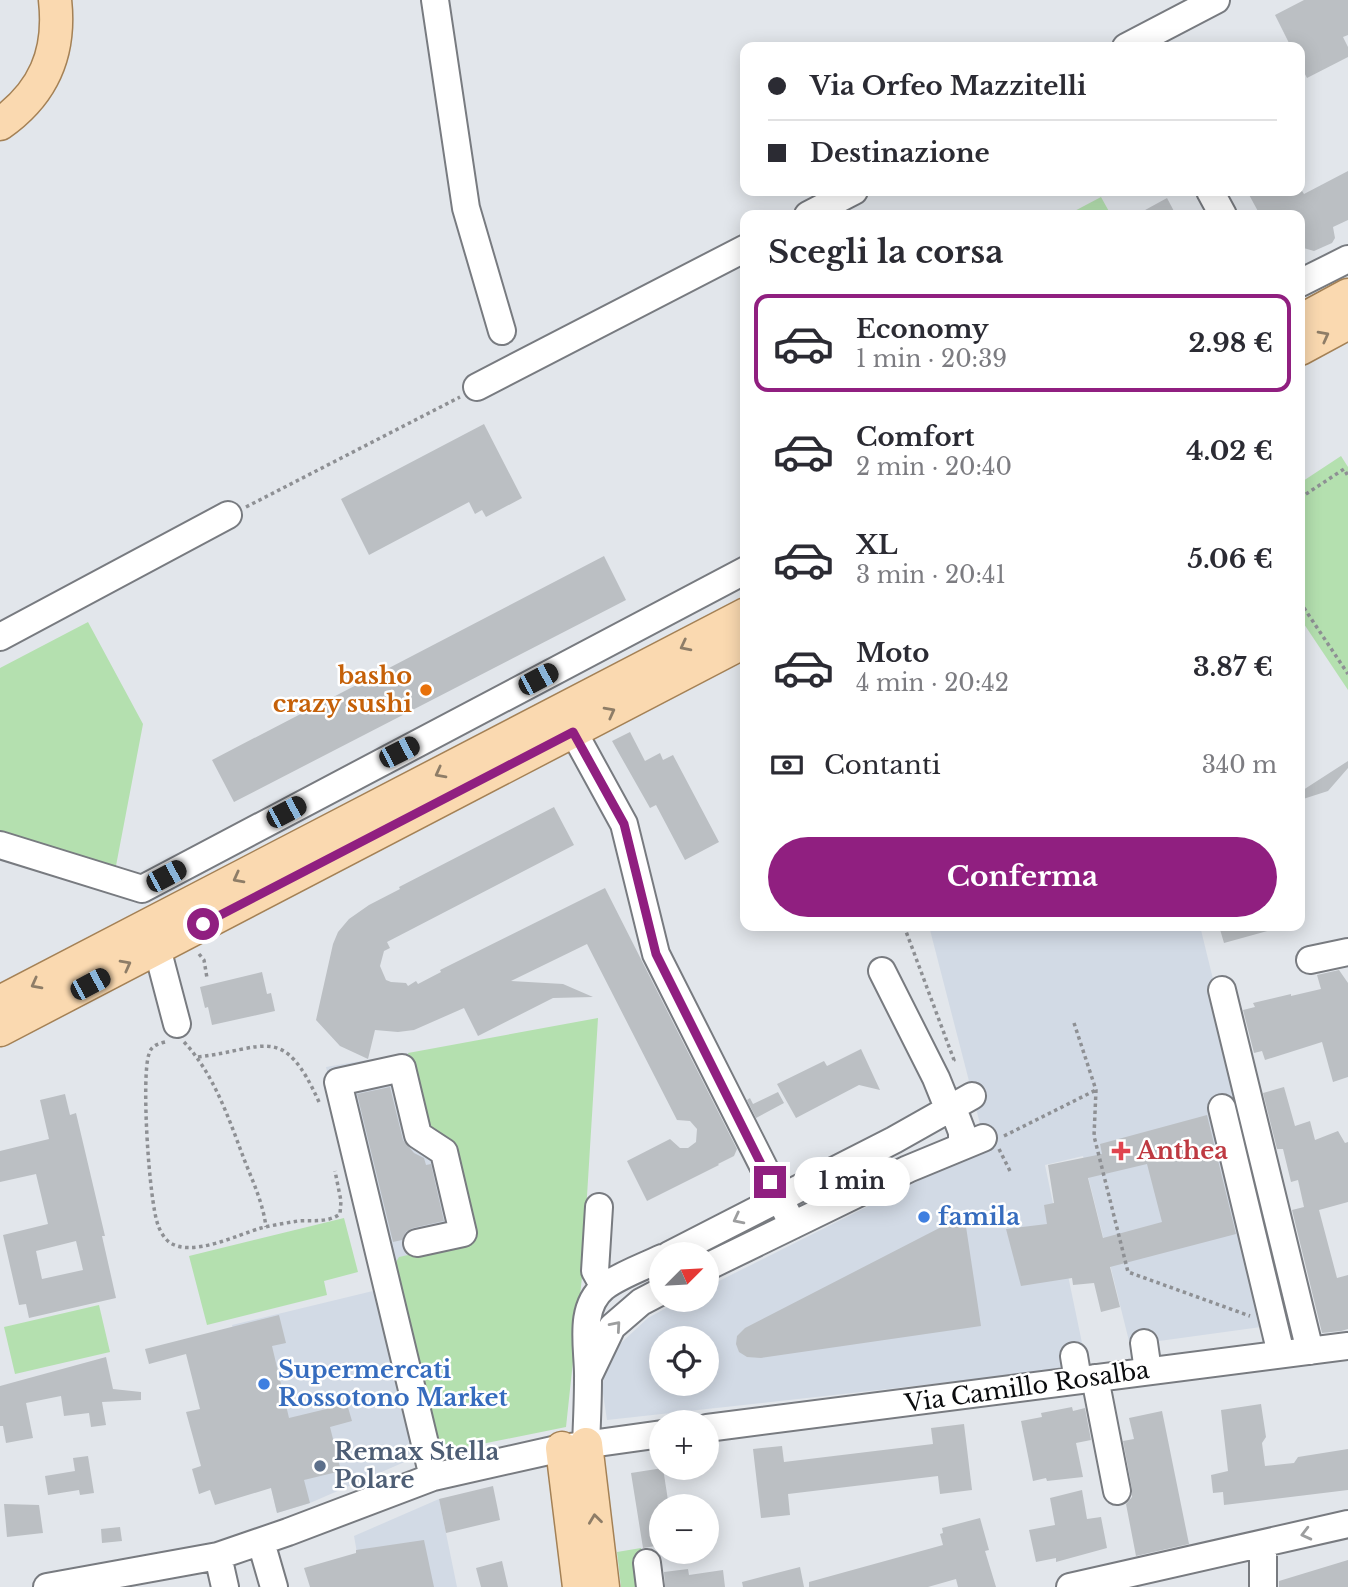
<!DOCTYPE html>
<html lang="it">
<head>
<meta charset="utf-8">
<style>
  :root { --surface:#fff; --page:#f2f2f3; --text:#2b2b33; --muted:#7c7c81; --line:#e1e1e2; --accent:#901f80 }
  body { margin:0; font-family:"Libre Baskerville",serif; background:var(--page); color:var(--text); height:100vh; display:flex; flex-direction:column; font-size:26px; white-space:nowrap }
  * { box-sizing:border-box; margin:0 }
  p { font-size:23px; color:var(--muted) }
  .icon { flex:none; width:38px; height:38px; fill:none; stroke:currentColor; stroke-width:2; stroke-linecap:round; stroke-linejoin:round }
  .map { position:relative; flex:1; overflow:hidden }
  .side { position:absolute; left:740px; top:210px; width:565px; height:721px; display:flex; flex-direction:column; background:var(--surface); border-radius:14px; box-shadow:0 4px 18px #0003 }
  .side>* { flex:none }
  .banner { position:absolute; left:740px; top:42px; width:565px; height:154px; border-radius:14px; box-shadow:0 4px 18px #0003; display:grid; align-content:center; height:154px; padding:0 28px; background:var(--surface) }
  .needle { width:46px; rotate:66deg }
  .tools { position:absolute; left:649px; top:1242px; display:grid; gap:14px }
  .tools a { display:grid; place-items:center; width:70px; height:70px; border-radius:50%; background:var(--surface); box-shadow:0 4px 18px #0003; font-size:35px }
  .end { position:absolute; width:32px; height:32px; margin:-16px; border:9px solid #901f80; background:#fff; box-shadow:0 0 0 4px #fff }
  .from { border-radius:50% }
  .bubble { position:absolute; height:49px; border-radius:24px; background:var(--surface); box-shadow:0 4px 18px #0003; font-size:23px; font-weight:700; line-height:49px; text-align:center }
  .car { position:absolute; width:21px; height:42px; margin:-21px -10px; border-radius:9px; box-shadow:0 0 5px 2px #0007; background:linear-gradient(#222 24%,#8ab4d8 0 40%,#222 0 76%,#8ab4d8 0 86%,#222 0) }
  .banner b { display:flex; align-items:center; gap:24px; height:66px; font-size:26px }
  .banner b+b { border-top:2px solid var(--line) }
  .banner i { width:18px; height:18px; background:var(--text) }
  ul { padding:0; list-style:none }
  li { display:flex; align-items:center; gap:21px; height:98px; margin:0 14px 10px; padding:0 14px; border:4px solid transparent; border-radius:14px }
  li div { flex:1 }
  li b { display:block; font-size:26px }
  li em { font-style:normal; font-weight:700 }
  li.on { border-color:var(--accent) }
  li>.icon { width:63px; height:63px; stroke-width:1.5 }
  h2 { padding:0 28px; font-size:32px; line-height:84px }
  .pay { display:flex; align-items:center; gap:18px; height:77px; padding:0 28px; font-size:26px }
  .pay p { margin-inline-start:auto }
  .cta { display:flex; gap:14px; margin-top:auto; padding:14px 28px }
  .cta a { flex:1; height:80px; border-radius:42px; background:var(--accent); color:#fff; font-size:28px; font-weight:700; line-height:80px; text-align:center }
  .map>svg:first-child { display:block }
  .built { fill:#d2dae5; fill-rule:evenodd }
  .green { fill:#b4e0af }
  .building { fill:#bbbfc3; fill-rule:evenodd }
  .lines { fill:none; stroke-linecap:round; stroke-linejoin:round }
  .minor-casing { stroke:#787b80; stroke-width:30 }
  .major-casing { stroke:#a48155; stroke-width:35 }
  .path { stroke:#8e9094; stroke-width:3.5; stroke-dasharray:3.5 3.5; stroke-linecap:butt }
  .minor { stroke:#fff; stroke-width:26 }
  .major { stroke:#fad9b0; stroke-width:32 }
  .oneway { stroke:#8e7d67 }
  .oneway2 { stroke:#9d9e9f }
  .route { stroke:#901f80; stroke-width:9 }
  .food-dot { fill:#e8710a; stroke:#fff; stroke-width:2.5 }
  .health-dot { fill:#e0444e; stroke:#fff; stroke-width:2.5 }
  .shop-dot { fill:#3f7fe0; stroke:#fff; stroke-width:2.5 }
  .service-dot { fill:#5c6f8a; stroke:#fff; stroke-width:2.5 }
  .labels { text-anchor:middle; stroke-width:5; stroke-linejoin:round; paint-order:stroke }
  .food-label { font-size:24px; font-weight:bold; fill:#c56008; stroke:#fff; text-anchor:end }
  .health-label { font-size:24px; font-weight:bold; fill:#be3a42; stroke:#fff; text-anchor:start }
  .shop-label { font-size:24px; font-weight:bold; fill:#366cbe; stroke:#fff; text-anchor:start }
  .street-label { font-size:24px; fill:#0b0c0e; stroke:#fff }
  .service-label { font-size:24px; font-weight:bold; fill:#4e5e75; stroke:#fff; text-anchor:start }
</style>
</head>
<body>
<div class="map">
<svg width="1348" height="1587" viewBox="0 0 1348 1587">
  <rect width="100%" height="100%" fill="#e2e6eb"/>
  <path class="built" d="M929 926H1200L1297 1322 1130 1345 1083 1156 1045 1165 1087 1367 607 1420 602 1387 606 1369 621 1343 648 1318 681 1300H707V1287L986 1147ZM662 1339H707V1384H662Z
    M408 1053 424 1122 472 1241 416 1457 310 1503 277 1513 232 1325 377 1290 326 1067Z
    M439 1499 457 1587H363L354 1536Z"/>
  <path class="green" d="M1101 197 1111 215H1067Z
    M1341 456 1348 467V690L1300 618V483Z
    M88 622 143 724 115 871 0 834V668Z
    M598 1018 582 1277 566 1427 442 1452 436 1449 391 1270 399 1257 472 1241 424 1122 408 1053Z
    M344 1218 358 1272 324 1281 327 1295 207 1325 189 1256Z
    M99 1305 110 1352 15 1374 4 1327Z
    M641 1548 646 1587H621L617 1552Z"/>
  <path class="building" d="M1304 0H1348V35L1343 37 1348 47V57L1307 78 1300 65V47H1291L1275 15Z
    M1348 171V220L1333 227 1335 238 1332 243 1314 251 1300 247V215H1260L1247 191H1302L1304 194Z
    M1167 198 1176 215H1136Z
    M484 424 522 498 486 517 482 510 475 514 469 502 369 555 341 499Z
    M604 556 626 600 234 802 212 760Z
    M630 732 645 761 660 753 663 760 673 755 719 842 685 860 656 805 650 808 612 741Z
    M1348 761V768L1328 791 1300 800V792Z
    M554 807 574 845 387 942 390 948 384 951 380 966 386 980 391 982 406 983 408 986 416 981 418 984 441 972 440 970 605 888 737 1149 734 1156 718 1164 719 1165 647 1201 627 1161 670 1139 680 1148H688L696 1142 697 1129 690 1121 677 1120 587 944 511 981 563 984 593 997 553 998 478 1036 464 1008 414 1030 398 1032 375 1030 368 1059 340 1046 316 1020 333 944 338 932 349 919 369 905 400 889 399 887Z
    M1219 926H1270L1271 930 1224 943Z
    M1339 970 1348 983V1077L1333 1082 1322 1042 1265 1060 1262 1051 1254 1053 1243 1010 1255 1007 1253 1003 1291 994V996L1321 989 1317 975Z
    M262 972 267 994 271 993 275 1011 212 1025 208 1007 205 1008 200 987Z
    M861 1049 880 1090 859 1085 796 1118 777 1084 824 1061 827 1066Z
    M390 1087 403 1140 414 1153 424 1158 426 1165 431 1164 444 1221 413 1228 406 1232 402 1240 393 1242 357 1094Z
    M1284 1087 1295 1126 1310 1121 1315 1140 1338 1131 1345 1143 1348 1142V1202L1319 1210 1337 1278 1348 1275V1329L1341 1331 1322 1333 1292 1210 1304 1207 1298 1180 1291 1182 1283 1149H1277L1263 1093Z
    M778 1092 784 1103 756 1118 747 1100 750 1098 753 1104Z
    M65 1094 70 1115 76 1113 105 1236H102L116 1298 29 1318 26 1304 19 1305 3 1235 48 1224 36 1174 0 1182V1151L49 1139 40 1100ZM76 1241 83 1270 42 1279 36 1251Z
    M1207 1115 1236 1234 1110 1267 1120 1307 1101 1312 1094 1283 1073 1285 1072 1278 1021 1286 1006 1229 1047 1224 1044 1205 1054 1203 1048 1165 1102 1154 1100 1144ZM1147 1164 1162 1222 1103 1238 1088 1178Z
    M965 1220 981 1326 761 1358 747 1357 739 1352 736 1344 737 1336 745 1328 951 1222Z
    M279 1315 286 1343 272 1346 289 1418 347 1404 352 1421 330 1427 341 1471 304 1480 310 1503 277 1513 271 1488 215 1505 210 1490 199 1494 192 1469 201 1466 186 1412 200 1409 186 1354 149 1364 145 1349Z
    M106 1357 113 1389 141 1392V1400L102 1402 106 1425 91 1427 89 1413 64 1416 61 1396 26 1403 33 1438 6 1443 3 1426H0V1386Z
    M1261 1404 1266 1437 1262 1443 1265 1466 1294 1463 1298 1457 1348 1449V1490L1224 1505 1223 1492 1213 1493 1211 1475 1228 1471 1221 1410Z
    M1072 1407 1073 1411 1085 1408 1091 1440 1076 1443 1083 1477 1047 1481 1046 1478 1033 1481 1021 1421 1042 1417 1041 1413Z
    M1162 1411 1189 1544 1136 1556 1126 1504 1132 1497V1489L1123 1441 1134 1439 1129 1418Z
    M964 1424 972 1490 940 1494 938 1476 788 1494 790 1515 761 1518 753 1449 782 1446 784 1462 933 1444 931 1428Z
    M88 1456 94 1493 80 1495 79 1490 48 1495 45 1476 75 1471 73 1458Z
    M663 1468 669 1507H662V1545L643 1548 631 1473Z
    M493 1486 500 1520 446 1533 439 1499Z
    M1082 1490 1087 1519 1101 1517 1107 1548 1056 1562V1558L1036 1562 1029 1530 1055 1525 1050 1498Z
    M4 1504 39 1505 43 1533 7 1537Z
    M980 1518 989 1550 985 1551 996 1587H958L956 1579 928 1587H809V1582L943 1545 940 1534 943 1533 942 1528Z
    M120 1527 122 1541 102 1543 101 1529Z
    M424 1540 434 1587H310L304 1568 356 1553V1550Z
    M1348 1560V1587H1279V1581Z
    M502 1561 508 1587H481L476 1568Z
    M800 1567 804 1587H743L742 1582Z
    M688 1569 689 1575 723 1570 725 1587H665L664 1572Z"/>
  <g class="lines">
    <g class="minor-casing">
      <path id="minor" d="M435 0 466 208 502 331
        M1126 47 1216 0
        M1210 191 1223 215
        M808 215 854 191
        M1300 283 1348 259
        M477 387 746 248
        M0 637 228 515
        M573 731 624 824 656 954 793 1225
        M0 845 142 889 746 570
        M157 948 177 1024
        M1310 960 1348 952
        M882 971 936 1078 949 1110 957 1119 962 1132V1146
        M1222 990 1310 1351
        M1222 1108 1281 1354
        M599 1207 595 1271 604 1287
        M417 1243 463 1233 444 1152 418 1135 402 1068 338 1082 433 1477
        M669 1255 894 1140 972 1096
        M707 1267 908 1169 983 1138
        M1144 1343 1148 1371
        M1074 1356 1078 1380
        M589 1375 612 1327 641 1302 662 1291
        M1095 1378 1117 1491
        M707 1428 1348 1346
        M586 1444C587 1422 588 1401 588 1379 589 1350 577 1309 604 1287 620 1275 643 1267 662 1258
        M261 1542 274 1587
        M218 1556 225 1587
        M647 1563 650 1587
        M47 1587 218 1556 288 1532 433 1477 562 1448 662 1434
        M1070 1587 1348 1524
        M1263 1587V1545"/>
    </g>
    <g class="major-casing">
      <path id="major" d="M0 124C44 93 61 53 55 0
        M1300 321 1348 295
        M1300 349 1348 323
        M0 1002 746 614
        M0 1030 746 641
        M586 1444 603 1587
        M562 1448 579 1587"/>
    </g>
    <path class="path" d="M1300 498 1344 469 1348 476
      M246 507 460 397
      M1300 602 1348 674
      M904 926 954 1060 952 1061
      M199 954 204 960 207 978
      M1074 1023 1096 1090 1094 1136 1128 1272 1250 1316
      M165 1042C157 1044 151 1046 149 1054 141 1076 149 1201 158 1225 160 1231 164 1238 169 1242 191 1258 237 1235 261 1228 273 1225 286 1223 298 1221 313 1220 327 1223 340 1214L341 1201 335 1171
      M184 1042C214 1074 229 1119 244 1159 253 1182 263 1203 266 1227
      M198 1057C266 1049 283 1022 319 1102
      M1004 1136 1096 1090
      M999 1149 1011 1173"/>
    <use href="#minor" class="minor"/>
    <use href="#major" class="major"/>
  </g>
  <defs><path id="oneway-chevron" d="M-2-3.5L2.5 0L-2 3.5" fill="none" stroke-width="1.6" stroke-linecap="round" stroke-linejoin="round" transform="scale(1.75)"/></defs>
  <g class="oneway">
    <use href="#oneway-chevron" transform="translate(1324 336) rotate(-28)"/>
    <use href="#oneway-chevron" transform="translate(685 646) rotate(153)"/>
    <use href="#oneway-chevron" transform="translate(610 712) rotate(-28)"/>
    <use href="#oneway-chevron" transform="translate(440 773) rotate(152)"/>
    <use href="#oneway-chevron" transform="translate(238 878) rotate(152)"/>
    <use href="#oneway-chevron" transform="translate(126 965) rotate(-28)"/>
    <use href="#oneway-chevron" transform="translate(36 984) rotate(152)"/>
    <use href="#oneway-chevron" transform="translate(595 1519) rotate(-97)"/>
  </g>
  <g class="oneway2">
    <use href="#oneway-chevron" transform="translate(738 1219) rotate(153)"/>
    <use href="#oneway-chevron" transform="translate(616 1326) rotate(-49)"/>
    <use href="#oneway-chevron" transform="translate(1306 1534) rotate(166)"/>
  </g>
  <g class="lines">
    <path class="route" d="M203 924 573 732 624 824 656 954 770 1182"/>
  </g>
  <circle class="food-dot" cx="426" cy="690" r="7"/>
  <path class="health-dot" d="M1117.5 1140.5h7v7h7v7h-7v7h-7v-7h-7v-7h7z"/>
  <g class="shop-dot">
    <circle cx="924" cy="1217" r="7"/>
    <circle cx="264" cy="1384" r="7"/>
  </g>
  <circle class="service-dot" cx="320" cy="1466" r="7"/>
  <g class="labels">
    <g class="food-label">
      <text x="412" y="684">basho<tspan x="412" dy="28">crazy sushi</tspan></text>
    </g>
    <g class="health-label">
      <text x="1137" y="1159">Anthea</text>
    </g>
    <g class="shop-label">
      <text x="938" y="1225">famila</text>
      <text x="278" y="1378">Supermercati<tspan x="278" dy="28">Rossotono Market</tspan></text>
    </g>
    <g class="street-label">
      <text transform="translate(1027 1387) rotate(-8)" y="8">Via Camillo Rosalba</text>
    </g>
    <g class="service-label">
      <text x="334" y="1460">Remax Stella<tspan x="334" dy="28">Polare</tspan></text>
    </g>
  </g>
</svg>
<div class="tools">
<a><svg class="needle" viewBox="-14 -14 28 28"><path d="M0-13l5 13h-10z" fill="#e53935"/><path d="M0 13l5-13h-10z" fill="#7c7c81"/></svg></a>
<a><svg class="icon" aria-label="locate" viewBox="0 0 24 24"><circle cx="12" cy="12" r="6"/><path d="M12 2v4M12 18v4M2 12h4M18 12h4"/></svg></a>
<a>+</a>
<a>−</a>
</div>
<i class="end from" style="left:203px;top:924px"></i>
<i class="end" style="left:770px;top:1182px"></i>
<div class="bubble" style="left:794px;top:1157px;width:116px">1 min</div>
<i class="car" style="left:538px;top:679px;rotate:62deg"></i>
<i class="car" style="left:399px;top:752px;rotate:63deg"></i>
<i class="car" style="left:286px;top:812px;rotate:62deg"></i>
<i class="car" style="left:166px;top:876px;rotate:62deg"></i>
<i class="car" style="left:90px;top:984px;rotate:62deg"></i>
<div class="banner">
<b><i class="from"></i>Via Orfeo Mazzitelli</b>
<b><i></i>Destinazione</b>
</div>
<section class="side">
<h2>Scegli la corsa</h2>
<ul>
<li class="on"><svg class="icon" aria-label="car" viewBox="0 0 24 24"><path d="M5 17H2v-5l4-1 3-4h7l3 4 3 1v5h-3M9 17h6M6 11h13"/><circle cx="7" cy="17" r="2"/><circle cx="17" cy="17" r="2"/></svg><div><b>Economy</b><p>1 min · 20:39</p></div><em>2.98 €</em></li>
<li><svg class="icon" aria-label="car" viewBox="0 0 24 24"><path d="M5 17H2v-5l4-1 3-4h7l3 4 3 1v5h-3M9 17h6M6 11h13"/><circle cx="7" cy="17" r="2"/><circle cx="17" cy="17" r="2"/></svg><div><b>Comfort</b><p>2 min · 20:40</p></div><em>4.02 €</em></li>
<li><svg class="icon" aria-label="car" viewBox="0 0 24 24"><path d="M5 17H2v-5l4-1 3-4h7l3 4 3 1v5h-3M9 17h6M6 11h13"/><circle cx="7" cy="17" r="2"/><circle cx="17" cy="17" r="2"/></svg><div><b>XL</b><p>3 min · 20:41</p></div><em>5.06 €</em></li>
<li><svg class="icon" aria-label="car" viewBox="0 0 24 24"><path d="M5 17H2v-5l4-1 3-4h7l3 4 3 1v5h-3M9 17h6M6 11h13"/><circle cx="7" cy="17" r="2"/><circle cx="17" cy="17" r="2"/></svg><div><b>Moto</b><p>4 min · 20:42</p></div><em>3.87 €</em></li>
</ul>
<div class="pay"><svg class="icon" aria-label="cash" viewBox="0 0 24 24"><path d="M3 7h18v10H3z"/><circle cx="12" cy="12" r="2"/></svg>Contanti<p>340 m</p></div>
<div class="cta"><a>Conferma</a></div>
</section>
</div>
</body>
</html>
